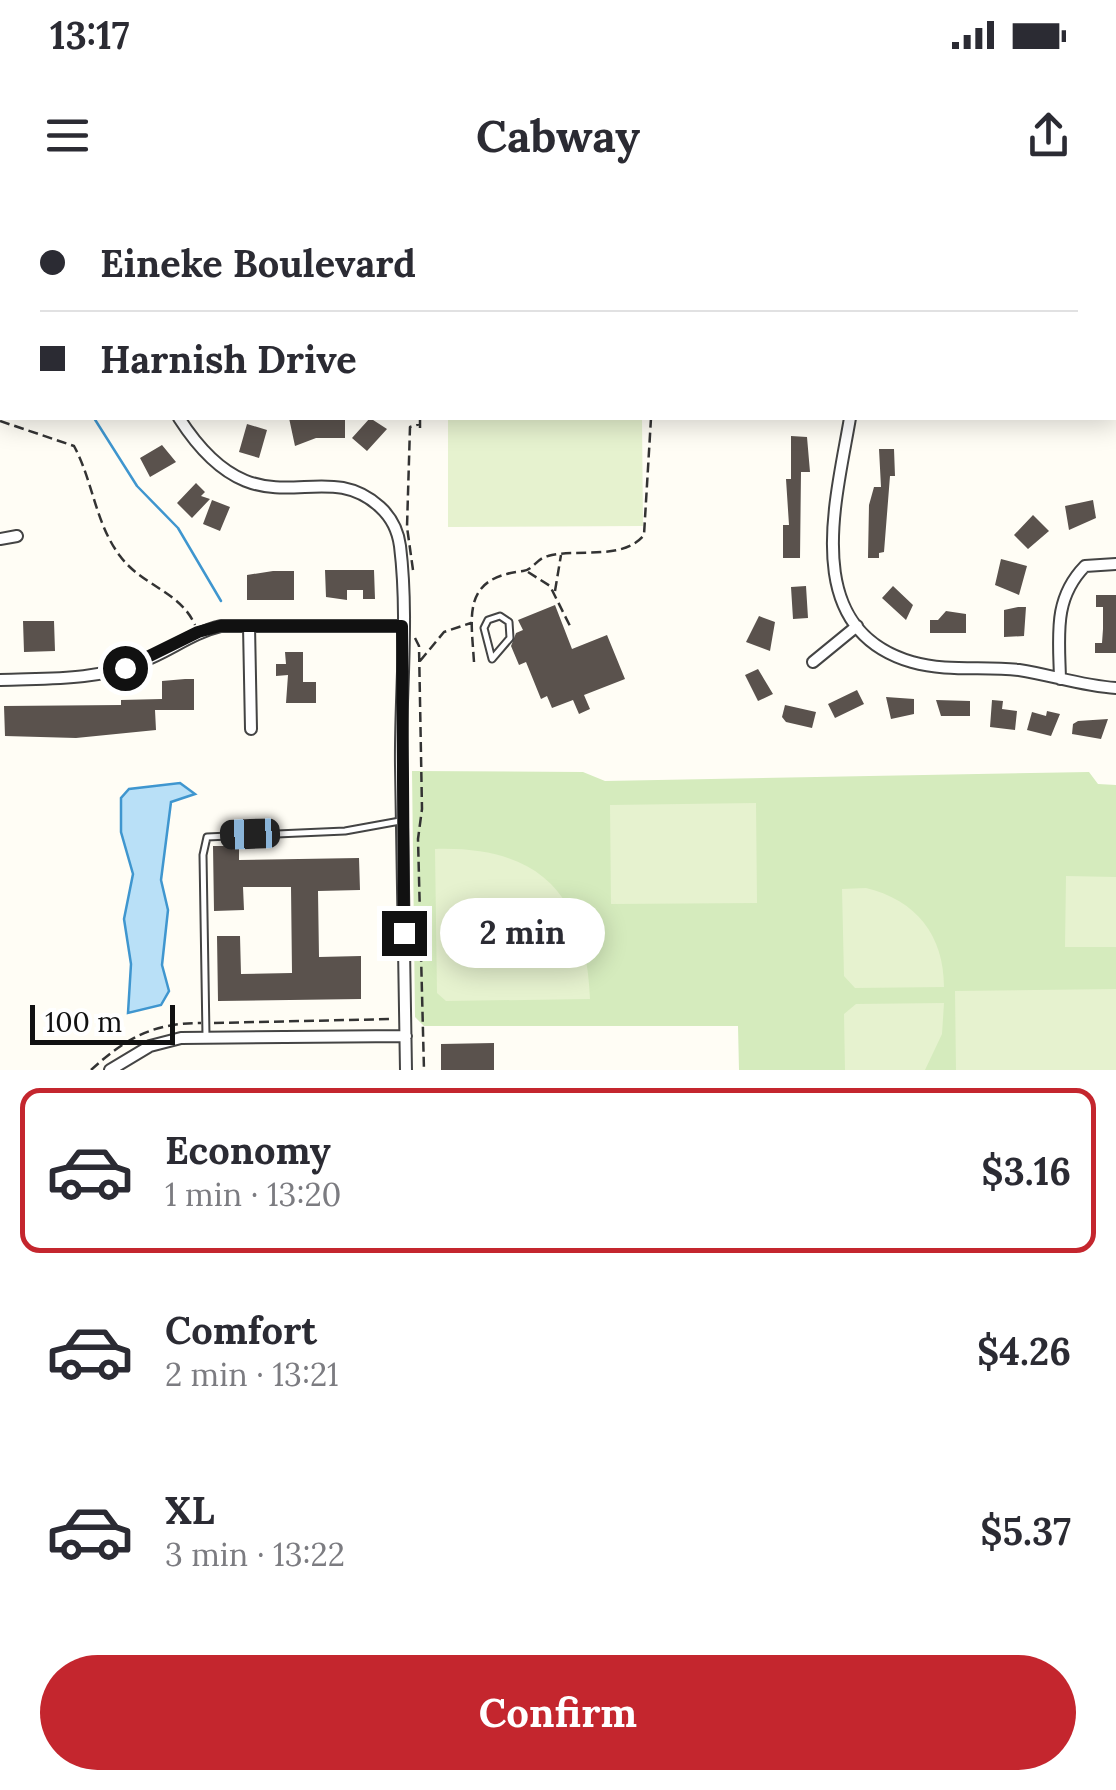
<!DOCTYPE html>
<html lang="en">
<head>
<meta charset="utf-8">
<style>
  :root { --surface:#fff; --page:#f2f2f3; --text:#2b2b33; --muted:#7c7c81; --line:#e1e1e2; --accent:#c4262e }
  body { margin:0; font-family:Lora,serif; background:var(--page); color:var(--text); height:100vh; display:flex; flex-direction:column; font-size:38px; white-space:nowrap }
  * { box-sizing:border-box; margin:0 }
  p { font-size:32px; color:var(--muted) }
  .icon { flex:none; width:55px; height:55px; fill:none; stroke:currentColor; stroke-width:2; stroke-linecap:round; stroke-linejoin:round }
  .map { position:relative; height:870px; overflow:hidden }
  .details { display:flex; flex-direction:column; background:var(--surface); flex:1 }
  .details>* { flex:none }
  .guide { position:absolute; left:0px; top:0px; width:1118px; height:220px; box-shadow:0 5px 25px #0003; display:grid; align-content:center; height:220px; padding:0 40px; background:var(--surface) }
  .scale { position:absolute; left:30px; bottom:25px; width:145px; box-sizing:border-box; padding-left:10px; border:5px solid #111; border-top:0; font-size:28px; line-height:35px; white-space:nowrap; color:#111; -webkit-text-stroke:8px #fff; paint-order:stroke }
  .end { position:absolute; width:45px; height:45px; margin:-22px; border:12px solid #111; background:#fff; box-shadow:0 0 0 5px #fff }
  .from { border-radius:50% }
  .bubble { position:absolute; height:70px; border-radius:35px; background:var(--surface); box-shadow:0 5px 25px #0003; font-size:32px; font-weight:700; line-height:70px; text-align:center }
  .car { position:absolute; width:30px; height:60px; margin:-30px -15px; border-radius:12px; box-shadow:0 0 8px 2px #0007; background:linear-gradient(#222 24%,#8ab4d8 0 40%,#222 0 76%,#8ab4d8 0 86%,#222 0) }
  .guide b { display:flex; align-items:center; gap:35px; height:95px; font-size:38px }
  .guide b+b { border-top:2px solid var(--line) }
  .guide i { width:25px; height:25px; background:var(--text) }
  ul { padding:18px 0 0; list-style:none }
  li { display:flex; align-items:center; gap:30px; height:165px; margin:0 20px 15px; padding:0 20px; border:5px solid transparent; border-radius:20px }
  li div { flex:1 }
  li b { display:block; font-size:38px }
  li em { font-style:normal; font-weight:700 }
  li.selected { border-color:var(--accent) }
  li>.icon { width:90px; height:90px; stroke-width:1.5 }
  .primary-button { display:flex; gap:20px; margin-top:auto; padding:20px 40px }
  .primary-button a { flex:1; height:115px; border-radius:60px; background:var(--accent); color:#fff; font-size:40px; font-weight:700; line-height:115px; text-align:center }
  .status { display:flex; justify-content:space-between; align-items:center; height:70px; padding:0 50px; background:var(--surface); direction:ltr }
  .status svg { height:28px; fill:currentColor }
  header { display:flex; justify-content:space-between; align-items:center; height:130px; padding:0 40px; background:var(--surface); font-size:45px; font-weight:700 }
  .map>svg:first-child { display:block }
  .green { fill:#d5ebbd }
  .pitch { fill:#e6f2cf }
  .water { fill:#b9e0f7; stroke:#3f96cf; stroke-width:2.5 }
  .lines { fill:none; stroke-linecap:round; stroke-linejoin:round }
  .stream { stroke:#3f96cf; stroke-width:2.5 }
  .building { fill:#5a524d }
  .lane-casing { stroke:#444; stroke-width:9 }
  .street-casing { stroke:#444; stroke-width:14 }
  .path { stroke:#333; stroke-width:2.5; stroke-dasharray:10 5; stroke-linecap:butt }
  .lane { stroke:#fff; stroke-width:5 }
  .street { stroke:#fff; stroke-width:10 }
  .route { stroke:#111; stroke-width:12 }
</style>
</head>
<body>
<div class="status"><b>13:17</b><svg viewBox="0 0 49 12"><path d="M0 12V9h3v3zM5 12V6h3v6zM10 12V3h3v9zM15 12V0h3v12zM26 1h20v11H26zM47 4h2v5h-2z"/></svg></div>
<header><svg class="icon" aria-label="menu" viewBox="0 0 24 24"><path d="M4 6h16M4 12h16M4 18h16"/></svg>Cabway<svg class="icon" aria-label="share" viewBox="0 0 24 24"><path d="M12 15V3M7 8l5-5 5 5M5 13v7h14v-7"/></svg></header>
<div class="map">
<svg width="1116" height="870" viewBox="0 0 1116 870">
  <rect width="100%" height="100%" fill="#fffdf5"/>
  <path class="green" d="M412 571 583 572 605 581 1089 572 1098 584 1116 585V870H739L738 826H424L415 817Z"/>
  <path class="pitch" d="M448 218H642L643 326 448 327Z
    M756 603 757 703 611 704 610 605Z
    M435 649C541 646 586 695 590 799L446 801 437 793Z
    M1066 676 1116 677V747H1065Z
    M866 688C916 700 944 735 944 787L855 788 844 776 842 689Z
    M1116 789V870H956L955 791Z
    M944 803 942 834 925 870H845L844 814 856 804Z"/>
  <path class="water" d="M102 0H376V2H107Z
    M180 583 195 594 171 602 161 680 168 710 162 765 169 791 161 805 128 813 131 764 124 719 133 674 121 632V598L129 589Z"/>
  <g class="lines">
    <path class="stream" d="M534 0 540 2
      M1115 120H1116
      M94 218 137 286 178 328 221 401"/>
  </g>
  <path class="building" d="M289 218H345V238H316L295 246Z
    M370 218 387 229 367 251 352 238Z
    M247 224 267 230 259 258 239 252Z
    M791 236 807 237 810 272H801L800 358H783V325H789L786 279H791Z
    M162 245 176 262 150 277 140 258Z
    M879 249H894L895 276H890L884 352 879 353V358H868L869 305 874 287H881Z
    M196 283 205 292 201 296 210 299 192 318 177 303Z
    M212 300 230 307 220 331 203 324Z
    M1093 300 1096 318 1069 330 1065 306Z
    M1033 315 1049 331 1028 349 1014 335Z
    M1001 359 1027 366 1019 395 995 385Z
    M325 370H374L375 399H363V390H347V400L326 397Z
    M273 371H294V400H247V375Z
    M806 386 808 418 793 419 791 387Z
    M893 386 913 405 906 420 882 398Z
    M1096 395H1116V453H1095V443H1102L1103 429V407H1096Z
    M555 405 572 449 607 435 625 479 584 495 590 509 579 514 573 500 552 508 547 496 541 499 526 462 519 465 511 446 516 433 523 430 518 420Z
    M1018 407H1026L1024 436 1004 437V410Z
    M946 411 966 414V433H930V420H938Z
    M759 416 775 422 770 451 746 442Z
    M23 421H54L55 451 24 452Z
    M285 452H303V482H316V503H286L288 475 276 476V464H286Z
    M758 469 773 494 758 501 745 475Z
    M185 479H194V510H155L156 530 76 538 5 536 4 506 121 505V500L162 499V481Z
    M857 490 864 504 835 518 828 504Z
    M886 497 914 499V514L891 519Z
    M936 500 970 501V516H941Z
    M992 500 1003 501 1002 509 1017 511 1015 530 990 527Z
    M785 505 816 512 812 528 786 522 782 517Z
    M1047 511 1060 514 1051 536 1027 530 1032 512 1046 516Z
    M1108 519 1101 539 1072 534 1073 524 1078 521Z
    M213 646H239V660L359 658 360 690 318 691 319 757 361 756V799L218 801 217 736H240L241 774 292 773 291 687H243L244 710 214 711Z
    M494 843V870H441V844Z"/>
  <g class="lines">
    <g class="lane-casing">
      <path id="lane" d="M500 416 509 422 510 438 492 459 484 428 488 420Z
        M206 836 203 655 207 637 345 631 400 621"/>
    </g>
    <g class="street-casing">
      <path id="street" d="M879 0V2
        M0 86 2 83
        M179 218C258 341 319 251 380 307 391 317 398 331 400 346 409 419 400 494 401 566 403 668 405 769 406 870
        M850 218C836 301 799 429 912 462 947 472 983 466 1019 470 1052 475 1082 486 1116 488
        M0 339 17 336
        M249 426 251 529
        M813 462 857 426
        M1060 479C1059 435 1053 399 1085 366L1116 364
        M0 480C50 478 93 481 141 462 169 452 191 433 221 426H403
        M110 870 150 846 181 838 406 836"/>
    </g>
    <path class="path" d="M416 0V2
      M1081 2V0
      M1115 86 1116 87
      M420 218V230
      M0 221 74 246C93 281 95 323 120 356 142 386 180 391 195 425
      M413 370 407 327 410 227 420 224
      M528 372 550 386 570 426
      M555 391 561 355
      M415 438 419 446 422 609 418 639 424 870
      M420 461 444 432 471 423
      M474 462C471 414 462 378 523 371 533 370 537 358 548 356 577 348 623 361 644 335L651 218
      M214 823 392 819
      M91 870C126 838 153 823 201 823"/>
    <use href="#lane" class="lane"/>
    <use href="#street" class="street"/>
  </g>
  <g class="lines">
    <path class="route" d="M125 468 198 432 220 426H402L404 733"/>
  </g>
</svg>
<div class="scale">100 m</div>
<i class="end from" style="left:125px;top:468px"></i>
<i class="end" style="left:404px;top:733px"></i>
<div class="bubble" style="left:440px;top:698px;width:165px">2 min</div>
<i class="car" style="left:250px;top:634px;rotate:268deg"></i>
<div class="guide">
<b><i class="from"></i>Eineke Boulevard</b>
<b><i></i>Harnish Drive</b>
</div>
</div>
<section class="details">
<ul>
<li class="selected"><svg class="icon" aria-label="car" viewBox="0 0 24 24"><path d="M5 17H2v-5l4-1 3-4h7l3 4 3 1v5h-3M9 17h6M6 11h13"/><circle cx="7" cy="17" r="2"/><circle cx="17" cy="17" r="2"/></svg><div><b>Economy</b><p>1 min · 13:20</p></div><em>$3.16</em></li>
<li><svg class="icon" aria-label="car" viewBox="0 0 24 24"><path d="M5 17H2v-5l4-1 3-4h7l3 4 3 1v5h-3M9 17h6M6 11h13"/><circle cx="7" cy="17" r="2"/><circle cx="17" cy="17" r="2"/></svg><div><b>Comfort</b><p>2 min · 13:21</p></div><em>$4.26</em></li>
<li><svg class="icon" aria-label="car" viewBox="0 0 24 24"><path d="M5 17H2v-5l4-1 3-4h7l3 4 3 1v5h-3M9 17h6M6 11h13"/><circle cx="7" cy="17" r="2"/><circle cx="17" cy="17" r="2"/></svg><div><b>XL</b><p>3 min · 13:22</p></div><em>$5.37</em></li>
</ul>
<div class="primary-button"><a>Confirm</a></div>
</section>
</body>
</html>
